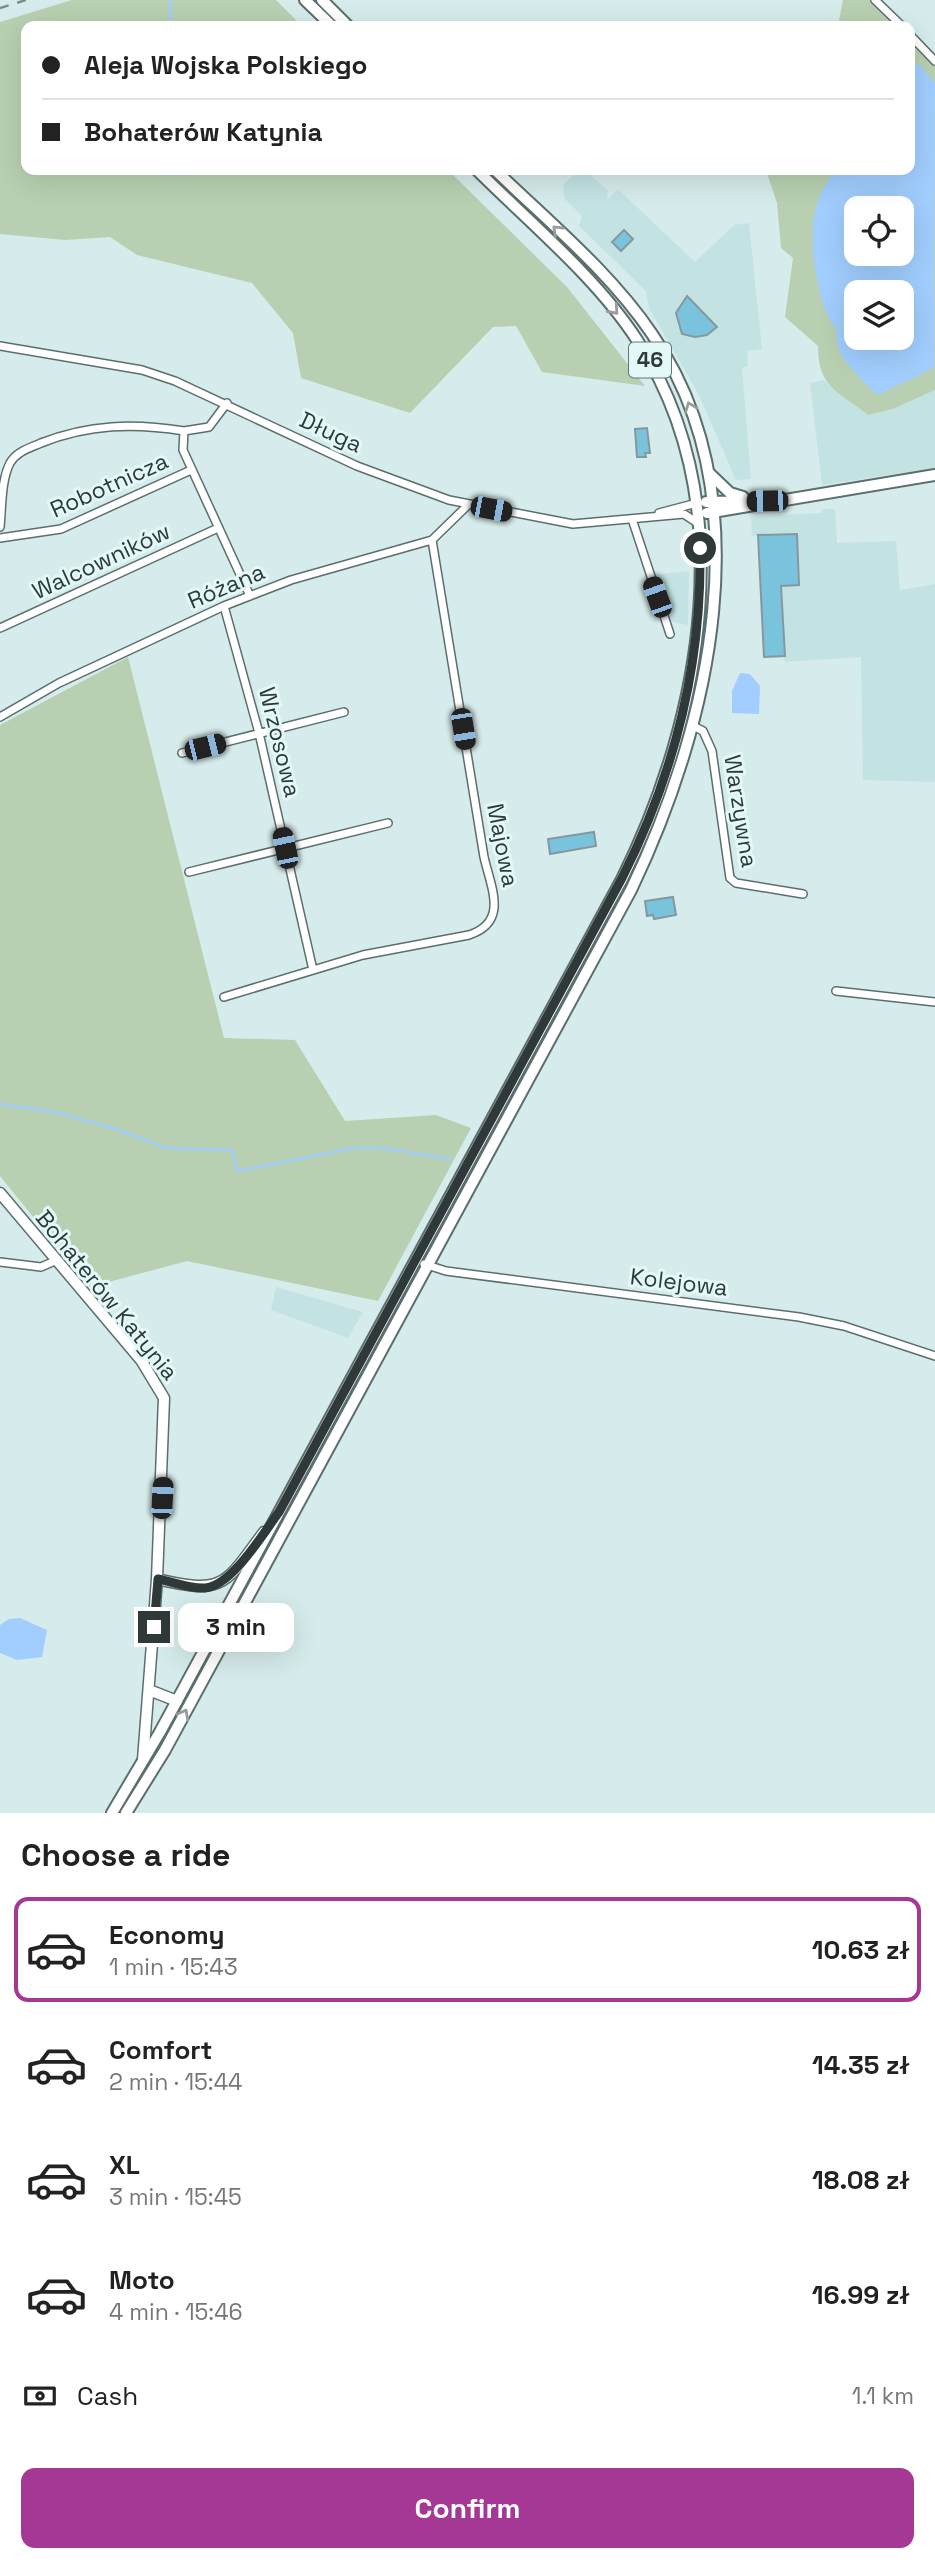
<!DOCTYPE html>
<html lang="en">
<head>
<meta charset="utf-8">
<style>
  :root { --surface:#fff; --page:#f6f6f6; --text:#222; --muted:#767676; --line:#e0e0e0; --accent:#a53795 }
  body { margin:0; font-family:"Space Grotesk",sans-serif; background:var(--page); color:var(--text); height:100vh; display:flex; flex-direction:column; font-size:26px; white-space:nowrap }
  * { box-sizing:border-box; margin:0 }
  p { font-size:23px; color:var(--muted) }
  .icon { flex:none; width:38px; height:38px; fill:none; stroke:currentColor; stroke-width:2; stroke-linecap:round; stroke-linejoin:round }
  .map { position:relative; height:1813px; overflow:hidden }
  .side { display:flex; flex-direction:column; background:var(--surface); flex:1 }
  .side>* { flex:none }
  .hud { position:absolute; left:21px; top:21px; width:894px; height:154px; border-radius:14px; box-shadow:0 7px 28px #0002; display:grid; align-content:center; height:154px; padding:0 21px; background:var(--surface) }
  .buttons { position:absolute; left:844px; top:196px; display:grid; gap:14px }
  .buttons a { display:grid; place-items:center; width:70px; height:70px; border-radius:14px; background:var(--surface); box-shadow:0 7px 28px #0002; font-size:35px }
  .end { position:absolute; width:32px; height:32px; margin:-16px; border:9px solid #303939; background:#fff; box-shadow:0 0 0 4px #fff }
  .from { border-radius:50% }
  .bubble { position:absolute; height:49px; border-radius:14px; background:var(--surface); box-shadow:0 7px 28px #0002; font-size:23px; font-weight:700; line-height:49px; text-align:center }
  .car { position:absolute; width:21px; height:42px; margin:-21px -10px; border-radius:9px; box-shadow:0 0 5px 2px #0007; background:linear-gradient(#222 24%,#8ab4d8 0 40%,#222 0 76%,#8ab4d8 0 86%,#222 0) }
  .hud b { display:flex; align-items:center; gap:24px; height:66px; font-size:26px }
  .hud b+b { border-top:2px solid var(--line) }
  .hud i { width:18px; height:18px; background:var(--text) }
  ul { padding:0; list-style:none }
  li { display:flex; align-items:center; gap:21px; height:105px; margin:0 14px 10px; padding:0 7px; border:4px solid transparent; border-radius:14px }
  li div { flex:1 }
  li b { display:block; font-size:26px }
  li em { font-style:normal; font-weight:700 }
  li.on { border-color:var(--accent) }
  li>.icon { width:63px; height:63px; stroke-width:1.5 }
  h2 { padding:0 21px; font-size:32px; line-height:84px }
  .pay { display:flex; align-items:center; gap:18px; height:77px; padding:0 21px; font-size:26px }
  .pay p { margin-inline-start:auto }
  .action { display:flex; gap:14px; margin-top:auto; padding:14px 21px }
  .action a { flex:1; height:80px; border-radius:14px; background:var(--accent); color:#fff; font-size:28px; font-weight:700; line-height:80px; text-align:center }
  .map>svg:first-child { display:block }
  .built { fill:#c3e3e2 }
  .green { fill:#b8d0b1; fill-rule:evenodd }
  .water { fill:#a1cefe; fill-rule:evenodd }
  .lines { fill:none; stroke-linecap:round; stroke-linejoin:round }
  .stream { stroke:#a1cefe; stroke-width:2.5 }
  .building { fill:#79c3dd; stroke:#86989f; stroke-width:2 }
  .street-casing { stroke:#5b6e6e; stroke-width:10 }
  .secondary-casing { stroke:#5b6e6e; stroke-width:13 }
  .primary-casing { stroke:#5b6e6e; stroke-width:14 }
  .street { stroke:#fff; stroke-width:7 }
  .secondary { stroke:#fff; stroke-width:10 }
  .primary { stroke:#fff; stroke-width:10 }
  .rail { stroke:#7c8b8b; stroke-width:2.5; stroke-dasharray:9 9; stroke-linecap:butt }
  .oneway { stroke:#989c9c }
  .route { stroke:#303939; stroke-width:9 }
  .labels { text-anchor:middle; stroke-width:6; stroke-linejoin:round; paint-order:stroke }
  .shield { fill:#e3f9f8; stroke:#667372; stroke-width:2 }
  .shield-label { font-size:21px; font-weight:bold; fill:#303939 }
  .street-label { font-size:23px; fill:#303939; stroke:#e3f9f8 }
</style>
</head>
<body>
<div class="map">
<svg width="935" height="1813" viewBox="0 0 935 1813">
  <rect width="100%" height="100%" fill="#d6ebeb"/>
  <path class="built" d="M587 172 608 191 607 200 618 189 695 262 734 225 749 223 762 349 747 351 748 366 742 368 751 479 736 480 699 395 649 308 646 291 579 226 582 216 565 199 563 185 572 176Z
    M823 380 868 415 893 409 935 390V468L822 485 810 383Z
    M822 509H835L837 543 896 541 900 590 935 584V782L863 780 861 657 785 662 758 536H752L751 516 822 513Z
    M689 571 688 625 669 621 653 575Z
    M276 1287 363 1312 348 1338 271 1310Z"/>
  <path class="green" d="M72 0H276L302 26H26V170H448L567 287 645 386 542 372 516 326 493 327 410 413 301 378 293 333 252 283 137 255 110 237 65 240 0 234V22Z
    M843 0H870L897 26H838Z
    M910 38 935 64V390L893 409 868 415C838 391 818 388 818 346L785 317 793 258 781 248 777 203 766 170H910ZM856 208H901V254H856ZM856 292H901V338H856Z
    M703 534H708L706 626 694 701 690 700 696 671Z
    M128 657 224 1038 295 1040 345 1121 436 1115 471 1128 378 1301 187 1261 90 1287 0 1176V725Z"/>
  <path class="water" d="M910 62 919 64 935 83 934 366C923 376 896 384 881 394L874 393C858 372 834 360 837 330 817 308 807 238 816 208 820 194 826 181 836 170H910ZM901 208V254H856V208ZM901 292V338H856V292Z
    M740 673 750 674 760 686 759 714 732 713V691Z
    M20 1618 47 1630 42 1657 17 1660 0 1653V1625L9 1619Z"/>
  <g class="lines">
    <path class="stream" d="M170 0 171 26
      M176 170V177
      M0 1104 55 1112 112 1128 167 1148 232 1150 237 1171 353 1148H382L451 1159"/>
  </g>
  <path class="building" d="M624 230 633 239 621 251 612 242Z
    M687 296 717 327 707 335 695 337 682 334 676 313Z
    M647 428 650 453H645L646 457H637L635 429Z
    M797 534 799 585 781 586 785 656 764 657 758 535Z
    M594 832 596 846 550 854 548 839Z
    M673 897 676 915 654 919 653 915 647 916 645 901Z"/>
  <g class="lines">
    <g class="street-casing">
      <path id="street" d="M875 0 902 26
        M910 35 935 61
        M0 346 142 370 175 381 357 466 449 500 573 524 684 514 696 522
        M227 403 209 427 184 431 183 450 250 596
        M659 513 697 503
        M632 519 670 634
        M0 527C2 508 1 480 10 463 17 451 30 448 41 443 89 424 134 423 184 431
        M0 538 61 529 191 470
        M224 606 259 733 313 970
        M0 628 218 528
        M0 717 59 683 224 606 291 580 432 540 468 505
        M693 726 703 731 712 751 730 878 736 883 803 894
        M182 753 344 712
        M189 872 388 823
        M836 991 935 1002
        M224 997 363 955 469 935C509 922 491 888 484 857L432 540
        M0 1262 41 1267 57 1260
        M424 1264 446 1271 799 1317 844 1326 935 1356"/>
    </g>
    <g class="secondary-casing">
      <path id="secondary" d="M0 1193 141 1360 164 1398 157 1579 143 1760
        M157 1579C224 1595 225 1585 264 1532
        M149 1690 177 1701"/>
    </g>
    <g class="primary-casing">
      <path id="primary" d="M305 0 332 26
        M322 0 348 26
        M709 473 730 493 743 497
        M706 502 750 501
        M707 513 935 475
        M112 1813 160 1732 622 879C703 716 742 501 637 340 597 278 529 222 477 170
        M126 1813 165 1750 631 890C710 725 764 497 652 334 610 272 549 222 495 170"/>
    </g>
    <use href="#street" class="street"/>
    <use href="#secondary" class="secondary"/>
    <use href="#primary" class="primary"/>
    <path class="rail" d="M0 8 26 0"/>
  </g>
  <defs><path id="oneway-chevron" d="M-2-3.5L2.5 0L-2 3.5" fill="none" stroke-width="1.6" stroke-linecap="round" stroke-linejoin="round" transform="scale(1.75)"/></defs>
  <g class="oneway">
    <use href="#oneway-chevron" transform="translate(557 230) rotate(-136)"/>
    <use href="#oneway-chevron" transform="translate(614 310) rotate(48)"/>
    <use href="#oneway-chevron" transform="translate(690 407) rotate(-111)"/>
    <use href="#oneway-chevron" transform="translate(184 1714) rotate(-62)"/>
  </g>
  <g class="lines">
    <path class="route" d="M154 1627 158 1579C173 1582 190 1589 205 1588 232 1586 264 1532 279 1512L622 878C674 775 702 663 700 548"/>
  </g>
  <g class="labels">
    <rect class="shield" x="629" y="342.5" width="42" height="35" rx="5"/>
    <g class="shield-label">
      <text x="650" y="367">46</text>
    </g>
    <g class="street-label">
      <text transform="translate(331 432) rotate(25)" y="8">Długa</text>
      <text transform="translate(109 485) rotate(-24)" y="8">Robotnicza</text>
      <text transform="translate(101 561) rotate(-25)" y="8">Walcowników</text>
      <text transform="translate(226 586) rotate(-23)" y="8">Różana</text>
      <text transform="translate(280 742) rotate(76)" y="8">Wrzosowa</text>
      <text transform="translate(741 811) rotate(81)" y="8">Warzywna</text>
      <text transform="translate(503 845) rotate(79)" y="8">Majowa</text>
      <text transform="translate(679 1282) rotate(7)" y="8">Kolejowa</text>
      <text transform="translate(107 1295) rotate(51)" y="8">Bohaterów Katynia</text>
    </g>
  </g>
</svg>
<div class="buttons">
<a><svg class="icon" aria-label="locate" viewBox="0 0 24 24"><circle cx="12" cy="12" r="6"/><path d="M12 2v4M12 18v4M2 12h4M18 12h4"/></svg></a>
<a><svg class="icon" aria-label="layers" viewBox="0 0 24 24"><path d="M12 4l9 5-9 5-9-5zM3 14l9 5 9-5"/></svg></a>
</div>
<i class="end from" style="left:700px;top:548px"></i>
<i class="end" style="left:154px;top:1627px"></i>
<div class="bubble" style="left:178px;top:1603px;width:116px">3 min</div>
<i class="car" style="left:767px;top:501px;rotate:269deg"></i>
<i class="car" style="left:491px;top:509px;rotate:101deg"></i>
<i class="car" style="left:657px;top:597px;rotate:340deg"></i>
<i class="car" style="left:463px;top:729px;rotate:171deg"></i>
<i class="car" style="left:205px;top:747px;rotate:76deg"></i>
<i class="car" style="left:285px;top:848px;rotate:348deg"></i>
<i class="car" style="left:162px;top:1498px;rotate:3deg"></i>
<div class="hud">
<b><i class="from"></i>Aleja Wojska Polskiego</b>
<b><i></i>Bohaterów Katynia</b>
</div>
</div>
<section class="side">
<h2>Choose a ride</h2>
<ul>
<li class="on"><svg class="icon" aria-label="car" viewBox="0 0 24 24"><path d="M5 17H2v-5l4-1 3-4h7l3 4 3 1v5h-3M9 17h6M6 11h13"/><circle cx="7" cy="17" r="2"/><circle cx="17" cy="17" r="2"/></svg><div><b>Economy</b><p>1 min · 15:43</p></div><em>10.63 zł</em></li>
<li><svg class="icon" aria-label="car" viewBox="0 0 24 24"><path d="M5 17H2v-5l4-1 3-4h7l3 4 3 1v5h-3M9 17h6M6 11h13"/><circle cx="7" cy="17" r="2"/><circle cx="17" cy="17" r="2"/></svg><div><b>Comfort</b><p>2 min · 15:44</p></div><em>14.35 zł</em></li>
<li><svg class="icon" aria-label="car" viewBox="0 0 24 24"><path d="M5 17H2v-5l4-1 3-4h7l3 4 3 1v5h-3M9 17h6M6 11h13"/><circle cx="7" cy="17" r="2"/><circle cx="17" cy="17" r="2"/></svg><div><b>XL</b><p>3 min · 15:45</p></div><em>18.08 zł</em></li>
<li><svg class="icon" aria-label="car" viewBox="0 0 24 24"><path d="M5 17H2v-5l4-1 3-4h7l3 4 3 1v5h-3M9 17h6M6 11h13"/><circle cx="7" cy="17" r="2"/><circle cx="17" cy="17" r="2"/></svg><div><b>Moto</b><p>4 min · 15:46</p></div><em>16.99 zł</em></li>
</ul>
<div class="pay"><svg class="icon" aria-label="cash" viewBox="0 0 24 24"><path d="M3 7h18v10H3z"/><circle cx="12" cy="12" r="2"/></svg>Cash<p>1.1 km</p></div>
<div class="action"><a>Confirm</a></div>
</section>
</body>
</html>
